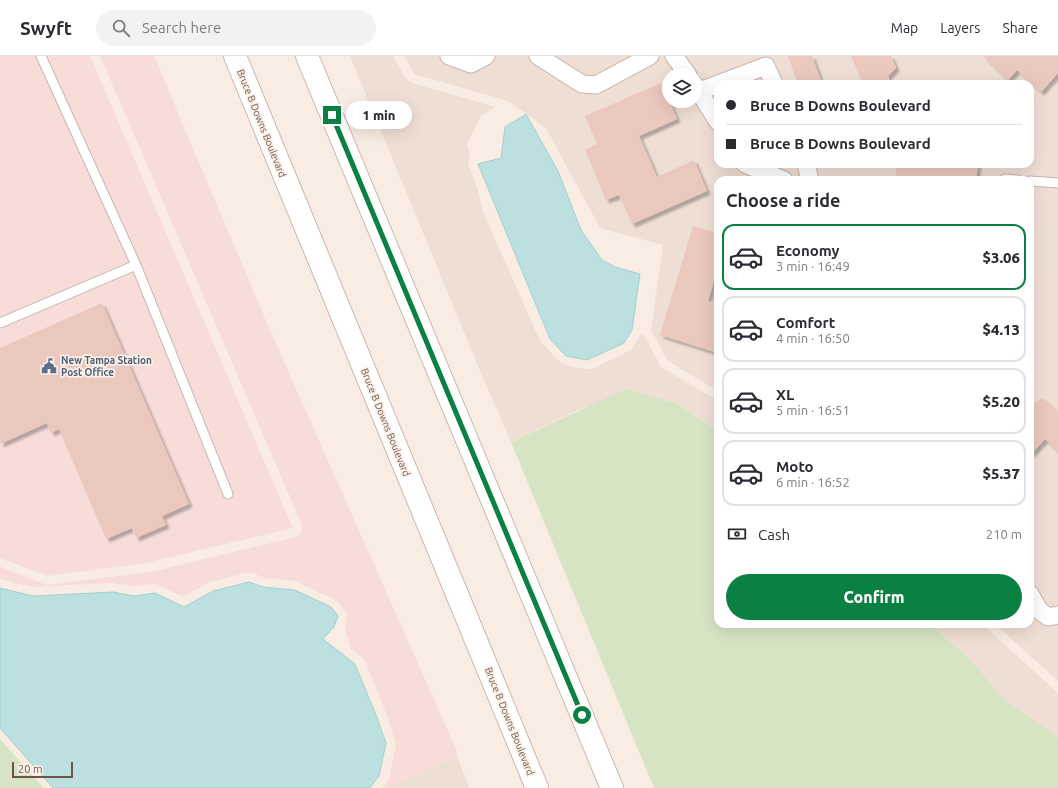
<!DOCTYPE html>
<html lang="en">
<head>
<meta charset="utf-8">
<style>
  :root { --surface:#fff; --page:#f2f2f3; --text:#2b2b33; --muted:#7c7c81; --line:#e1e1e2; --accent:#0b8043 }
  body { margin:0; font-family:Ubuntu,sans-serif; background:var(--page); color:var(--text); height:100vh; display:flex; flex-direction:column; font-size:15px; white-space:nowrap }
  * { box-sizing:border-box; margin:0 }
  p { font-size:13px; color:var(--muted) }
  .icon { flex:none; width:22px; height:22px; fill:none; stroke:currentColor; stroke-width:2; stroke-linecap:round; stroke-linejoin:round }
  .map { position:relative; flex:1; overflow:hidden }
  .sheet { position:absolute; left:714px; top:120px; width:320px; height:452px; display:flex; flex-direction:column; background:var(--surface); border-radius:12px; box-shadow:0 4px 16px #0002 }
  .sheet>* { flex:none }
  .top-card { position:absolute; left:714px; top:24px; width:320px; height:88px; border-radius:12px; box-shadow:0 4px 16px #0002; display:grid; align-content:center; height:88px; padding:0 12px; background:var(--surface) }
  .buttons { position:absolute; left:662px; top:12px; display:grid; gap:8px }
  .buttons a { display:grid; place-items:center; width:40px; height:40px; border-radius:50%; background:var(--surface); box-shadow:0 4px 16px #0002; font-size:20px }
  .scale { position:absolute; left:12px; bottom:10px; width:61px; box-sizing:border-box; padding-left:4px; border:2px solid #6e534d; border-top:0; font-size:11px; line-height:14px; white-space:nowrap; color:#6e534d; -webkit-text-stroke:3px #fcf1e9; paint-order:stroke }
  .end { position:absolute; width:18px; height:18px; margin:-9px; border:5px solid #0b8043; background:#fff; box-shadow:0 0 0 2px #fff }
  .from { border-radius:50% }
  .bubble { position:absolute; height:28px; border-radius:14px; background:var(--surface); box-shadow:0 4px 16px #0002; font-size:13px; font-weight:800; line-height:28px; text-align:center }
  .top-card b { display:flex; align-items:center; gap:14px; height:38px; font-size:15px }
  .top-card b+b { border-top:1px solid var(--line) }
  .top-card i { width:10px; height:10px; background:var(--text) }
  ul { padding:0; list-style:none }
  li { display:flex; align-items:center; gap:12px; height:66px; margin:0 8px 6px; padding:0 4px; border:2px solid var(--line); border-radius:12px }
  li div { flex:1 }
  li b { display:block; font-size:15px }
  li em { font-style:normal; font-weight:800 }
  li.active { border-color:var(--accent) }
  li>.icon { width:36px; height:36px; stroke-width:1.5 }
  h2 { padding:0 12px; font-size:18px; line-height:48px }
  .pay { display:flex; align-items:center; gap:10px; height:44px; padding:0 12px; font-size:15px }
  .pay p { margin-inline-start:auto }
  .primary-button { display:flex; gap:8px; margin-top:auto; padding:8px 12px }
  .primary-button a { flex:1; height:46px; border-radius:24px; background:var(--accent); color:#fff; font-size:16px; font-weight:800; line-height:46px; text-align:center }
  header { display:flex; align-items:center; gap:24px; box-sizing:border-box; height:56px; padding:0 20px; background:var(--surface); border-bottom:1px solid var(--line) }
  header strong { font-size:19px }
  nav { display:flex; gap:22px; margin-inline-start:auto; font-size:14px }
  .search { width:280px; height:36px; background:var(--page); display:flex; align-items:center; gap:10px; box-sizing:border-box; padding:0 14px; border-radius:22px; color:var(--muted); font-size:15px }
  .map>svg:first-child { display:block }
  .residential { fill:#efded3; fill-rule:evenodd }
  .commercial { fill:#f8dcd8 }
  .green { fill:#d7e4c4 }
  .water { fill:#bbe0df; stroke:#a2d0cf }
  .building { fill:#ebc8be; filter:url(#shadow) }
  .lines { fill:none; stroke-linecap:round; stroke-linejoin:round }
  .service-casing { stroke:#c8b4ac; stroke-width:11 }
  .minor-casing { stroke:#c8b4ac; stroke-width:19 }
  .secondary-casing { stroke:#cdb5ac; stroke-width:24 }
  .service { stroke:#fff; stroke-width:9 }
  .minor { stroke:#fff; stroke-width:17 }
  .secondary { stroke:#fff; stroke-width:22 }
  .route { stroke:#0b8043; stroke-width:5 }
  .labels { text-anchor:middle; stroke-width:3.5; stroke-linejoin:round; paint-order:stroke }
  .street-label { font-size:10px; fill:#6e534d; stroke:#fcf1e9 }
  .service-label { font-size:10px; font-weight:bold; fill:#4e5e75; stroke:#fcf1e9; text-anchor:start }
</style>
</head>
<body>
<header>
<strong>Swyft</strong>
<div class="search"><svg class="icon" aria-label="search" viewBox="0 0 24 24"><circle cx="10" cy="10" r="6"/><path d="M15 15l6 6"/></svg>Search here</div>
<nav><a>Map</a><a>Layers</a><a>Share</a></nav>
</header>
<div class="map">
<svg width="1058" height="732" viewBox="0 0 1058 732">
  <defs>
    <filter id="shadow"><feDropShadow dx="3.5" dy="3.5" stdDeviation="1" flood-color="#0004"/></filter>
  </defs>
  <rect width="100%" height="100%" fill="#f9ede3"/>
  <path class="residential" d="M350 0H393L405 21 412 27 496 51 481 60 467 88 470 102 468 108 477 131 483 156 540 285 559 305 565 309 585 313H592L631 294 642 276 661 311 718 345V375L678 348 580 353 511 386 478 310Z
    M404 0H1058V625L995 568H1030V124H718V335L668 305 651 274 663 189 600 172 546 72 508 45 414 18ZM669 19H695V45H669ZM718 28H1030V108H718Z
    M930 568H982L1058 637V681L1002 643 971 604Z
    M457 700 469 732H386Z"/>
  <path class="commercial" d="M0 0H90L293 472 146 507 48 520 0 502Z
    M100 0H154L266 265 456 693 457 700 386 732H383L389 722 396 690 395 685 386 657 365 605 361 601 351 593 345 571 347 558 337 545 295 525 265 522 252 517H246L210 526 184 540H181L156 528 134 530 111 527 33 531 0 523V511L47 529 150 516 296 481 299 480 302 475V469Z"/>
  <path class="green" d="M626 333 678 348 718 375V568H930L971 604 1003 643 1058 681V732H654L511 386Z
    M0 683 44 732H0Z"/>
  <path class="water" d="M526 58 558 115 581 174 602 204 615 211 640 218 632 274 624 287 587 304 566 300 550 283 478 108 501 102 505 71Z
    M249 526 263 531 295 534 331 551 338 560 334 571 323 583 355 608 376 659 386 687 379 720 370 732H53L0 672V532L33 540 113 536 134 540 155 537 184 551 213 535Z"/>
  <path class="building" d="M788 0H812L822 28H798Z
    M851 0H891L896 12 888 20 891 28H863Z
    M983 0H1058V17L1041 36 1017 14 1008 24Z
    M661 27 677 63 639 80 657 121 694 104 707 135 632 168 619 139 606 144 585 94 597 88 585 60Z
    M897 108H978L976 124H895Z
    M693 170 718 177V211L708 245 718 248V297L660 279Z
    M102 247 189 448 162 460 166 469 136 482 132 472 106 483 59 373 51 377 47 367 0 388V292Z
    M1043 342 1058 356V396L1045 383 1030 399V349Z"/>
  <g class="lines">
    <g class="service-casing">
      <path id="service" d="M41 0 136 209 228 438
        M1005 123 1018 124
        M1030 125 1058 127
        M0 267 136 209"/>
    </g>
    <g class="minor-casing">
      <path id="minor" d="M449 0 471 8 486 0
        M538 0 582 28 596 29 650 0
        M674 0 688 19
        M695 29 718 66
        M700 35 766 10 774 28
        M745 108 784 124
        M806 108 810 124
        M1030 538 1039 554 1048 561 1058 559"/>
    </g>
    <g class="secondary-casing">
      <path id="secondary" d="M235 0 537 732
        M307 0 612 732"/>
    </g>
    <use href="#service" class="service"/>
    <use href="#minor" class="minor"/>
    <use href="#secondary" class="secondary"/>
  </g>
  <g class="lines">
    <path class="route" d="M332 59 582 659"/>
  </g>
  <defs>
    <g id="civic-bare" transform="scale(1.2)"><path d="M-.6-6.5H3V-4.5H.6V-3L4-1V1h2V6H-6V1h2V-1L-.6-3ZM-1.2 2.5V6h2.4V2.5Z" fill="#5c6f8a" stroke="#fcf1e9" stroke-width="2.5" paint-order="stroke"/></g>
  </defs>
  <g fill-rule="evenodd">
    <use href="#civic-bare" x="49" y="310"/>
  </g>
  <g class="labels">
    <g class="street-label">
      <text transform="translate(262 67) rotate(68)" y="4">Bruce B Downs Boulevard</text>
      <text transform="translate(386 366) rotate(68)" y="4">Bruce B Downs Boulevard</text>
      <text transform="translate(510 665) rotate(68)" y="4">Bruce B Downs Boulevard</text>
    </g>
    <g class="service-label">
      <text x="61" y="308">New Tampa Station<tspan x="61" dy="12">Post Office</tspan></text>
    </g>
  </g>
</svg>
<div class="buttons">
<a><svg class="icon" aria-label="layers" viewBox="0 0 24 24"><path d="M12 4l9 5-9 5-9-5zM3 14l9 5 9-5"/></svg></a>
</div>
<div class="scale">20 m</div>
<i class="end from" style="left:582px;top:659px"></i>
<i class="end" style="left:332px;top:59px"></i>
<div class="bubble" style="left:346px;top:45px;width:66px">1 min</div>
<div class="top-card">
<b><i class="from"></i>Bruce B Downs Boulevard</b>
<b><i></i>Bruce B Downs Boulevard</b>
</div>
<section class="sheet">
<h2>Choose a ride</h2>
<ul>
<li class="active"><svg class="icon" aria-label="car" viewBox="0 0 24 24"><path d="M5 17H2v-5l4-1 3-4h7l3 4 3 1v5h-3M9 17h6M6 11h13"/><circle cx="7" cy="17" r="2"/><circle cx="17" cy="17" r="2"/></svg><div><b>Economy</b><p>3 min · 16:49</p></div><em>$3.06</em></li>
<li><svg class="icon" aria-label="car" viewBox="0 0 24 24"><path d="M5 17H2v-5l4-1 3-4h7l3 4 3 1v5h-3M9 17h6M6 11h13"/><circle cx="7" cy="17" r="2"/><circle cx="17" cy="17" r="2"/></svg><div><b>Comfort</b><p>4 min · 16:50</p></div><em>$4.13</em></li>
<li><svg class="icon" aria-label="car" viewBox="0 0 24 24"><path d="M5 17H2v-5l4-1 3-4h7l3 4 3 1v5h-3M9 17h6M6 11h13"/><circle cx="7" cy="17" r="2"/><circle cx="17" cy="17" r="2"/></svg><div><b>XL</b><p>5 min · 16:51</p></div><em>$5.20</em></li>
<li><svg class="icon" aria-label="car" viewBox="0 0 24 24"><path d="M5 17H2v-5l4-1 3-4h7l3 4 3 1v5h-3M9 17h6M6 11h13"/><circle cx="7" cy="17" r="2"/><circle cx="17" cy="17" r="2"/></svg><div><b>Moto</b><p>6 min · 16:52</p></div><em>$5.37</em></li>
</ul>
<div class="pay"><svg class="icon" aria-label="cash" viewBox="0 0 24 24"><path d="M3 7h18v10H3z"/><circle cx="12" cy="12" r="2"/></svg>Cash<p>210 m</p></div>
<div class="primary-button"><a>Confirm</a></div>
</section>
</div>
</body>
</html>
